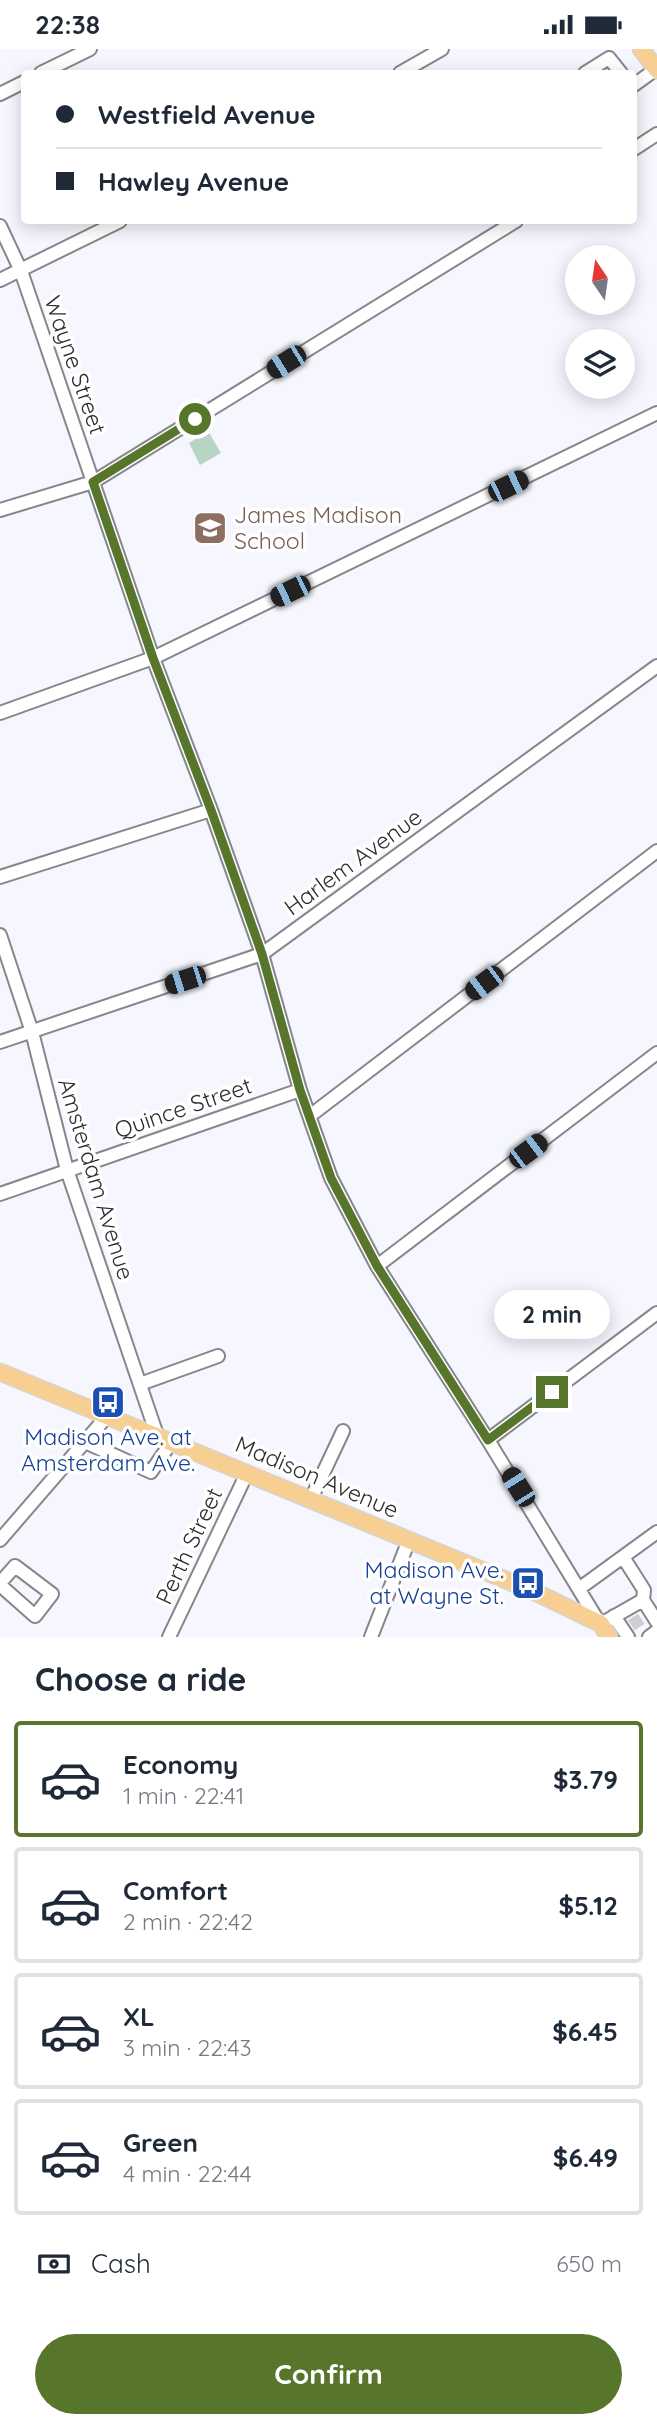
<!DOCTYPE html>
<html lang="en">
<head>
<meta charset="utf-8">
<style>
  :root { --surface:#fff; --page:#f2f2f3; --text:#1f2937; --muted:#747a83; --line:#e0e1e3; --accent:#57762c }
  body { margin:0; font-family:Quicksand,sans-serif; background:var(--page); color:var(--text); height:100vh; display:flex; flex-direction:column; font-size:26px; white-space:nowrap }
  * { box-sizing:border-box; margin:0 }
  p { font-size:23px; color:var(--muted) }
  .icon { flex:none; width:38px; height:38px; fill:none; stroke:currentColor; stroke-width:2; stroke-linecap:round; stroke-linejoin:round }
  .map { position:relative; height:1588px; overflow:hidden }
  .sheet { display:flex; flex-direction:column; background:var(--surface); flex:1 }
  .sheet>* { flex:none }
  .hud { position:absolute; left:21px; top:21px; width:616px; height:154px; border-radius:7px; box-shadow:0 4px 18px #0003; display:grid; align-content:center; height:154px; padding:0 35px; background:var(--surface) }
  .needle { width:46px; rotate:347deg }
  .buttons { position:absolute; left:565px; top:196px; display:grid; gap:14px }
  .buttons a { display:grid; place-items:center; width:70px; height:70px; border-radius:50%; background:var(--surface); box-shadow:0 4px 18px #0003; font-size:35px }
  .end { position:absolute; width:32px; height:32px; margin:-16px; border:9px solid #57762c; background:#fff; box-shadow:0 0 0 4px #fff }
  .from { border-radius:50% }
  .bubble { position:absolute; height:49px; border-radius:24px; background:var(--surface); box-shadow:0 4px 18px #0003; font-size:23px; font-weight:700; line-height:49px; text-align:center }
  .car { position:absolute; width:21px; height:42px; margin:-21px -10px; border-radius:9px; box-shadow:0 0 5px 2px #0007; background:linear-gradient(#222 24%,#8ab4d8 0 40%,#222 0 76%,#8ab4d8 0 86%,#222 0) }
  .hud b { display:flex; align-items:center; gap:24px; height:66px; font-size:26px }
  .hud b+b { border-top:2px solid var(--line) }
  .hud i { width:18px; height:18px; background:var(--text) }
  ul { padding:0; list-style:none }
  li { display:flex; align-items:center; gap:21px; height:116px; margin:0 14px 10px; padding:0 21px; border:4px solid var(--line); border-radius:7px }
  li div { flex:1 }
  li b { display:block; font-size:26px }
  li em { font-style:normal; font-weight:700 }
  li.on { border-color:var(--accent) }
  li>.icon { width:63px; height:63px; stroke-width:1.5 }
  h2 { padding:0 35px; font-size:32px; line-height:84px }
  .pay { display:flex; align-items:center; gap:18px; height:77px; padding:0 35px; font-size:26px }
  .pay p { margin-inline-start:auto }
  .button { display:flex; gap:14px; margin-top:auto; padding:14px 35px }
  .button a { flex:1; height:80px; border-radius:42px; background:var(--accent); color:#fff; font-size:28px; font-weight:700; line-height:80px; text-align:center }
  .status { display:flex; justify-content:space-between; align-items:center; height:49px; padding:0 35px; background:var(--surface); direction:ltr }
  .status svg { height:19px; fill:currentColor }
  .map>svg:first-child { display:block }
  .green { fill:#b8d4c4 }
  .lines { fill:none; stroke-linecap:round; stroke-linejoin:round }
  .minor-tunnel { stroke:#ceced5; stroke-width:12; stroke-dasharray:12 6; stroke-linecap:butt }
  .minor-casing { stroke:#86868c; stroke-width:16 }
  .major-casing { stroke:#d5d5d5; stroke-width:19 }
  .minor { stroke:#fff; stroke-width:12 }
  .major { stroke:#f8cf92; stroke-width:16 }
  .route { stroke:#57762c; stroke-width:9 }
  .labels { text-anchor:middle; stroke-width:7; stroke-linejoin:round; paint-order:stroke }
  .street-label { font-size:23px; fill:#2d2d2f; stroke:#fff }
  .education-label { font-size:23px; fill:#785e54; stroke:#fff; text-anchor:start }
  .transit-label { font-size:23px; fill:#164399; stroke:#fff }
</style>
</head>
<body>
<div class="status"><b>22:38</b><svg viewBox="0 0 49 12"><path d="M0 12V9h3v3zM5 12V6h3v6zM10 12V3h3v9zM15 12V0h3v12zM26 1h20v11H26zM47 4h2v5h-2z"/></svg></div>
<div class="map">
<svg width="657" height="1588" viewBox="0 0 657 1588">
  <rect width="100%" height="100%" fill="#f6f6fe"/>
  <path class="green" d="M208 382 221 404 200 416 189 394Z"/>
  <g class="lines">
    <path class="minor-tunnel" d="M633 1568 641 1580"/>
    <g class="minor-casing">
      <path id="minor" d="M41 24 90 0
        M400 24 442 0
        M585 24 609 9 621 24
        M634 36 656 20
        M0 45 24 33
        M634 100 657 85
        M0 177 21 222 153 609 211 761 262 905 300 1041 331 1129 377 1217 488 1391 600 1575
        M0 231 120 172
        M0 461 93 433 516 172
        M0 664 153 609 657 364
        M0 828 211 761
        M0 886 32 983 67 1121 157 1386
        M0 993 262 905 657 617
        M311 1066 657 802
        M0 1145 300 1041
        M377 1217 657 1004
        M140 1335 218 1307
        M488 1391 657 1264
        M85 1393 151 1423 172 1392
        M311 1450 343 1382
        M0 1491 108 1366
        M623 1508 644 1541 643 1551 657 1573
        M0 1534 15 1517 52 1545 35 1567 0 1536
        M580 1539 657 1483
        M614 1567 628 1588
        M601 1575 643 1551
        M169 1588 247 1424
        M371 1588 409 1491
        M649 1588 657 1582"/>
    </g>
    <g class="major-casing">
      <path id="major" d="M641 0 657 21
        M0 1323 535 1543 601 1575 609 1588"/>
    </g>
    <use href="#minor" class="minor"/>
    <use href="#major" class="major"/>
  </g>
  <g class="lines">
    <path class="route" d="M195 370 93 433 153 609 211 761 262 905 300 1041 331 1129 377 1217 488 1391 552 1343"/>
  </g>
  <defs>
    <g id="school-square" transform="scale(1.75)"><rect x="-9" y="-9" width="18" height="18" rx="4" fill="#8d6e63" stroke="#fff"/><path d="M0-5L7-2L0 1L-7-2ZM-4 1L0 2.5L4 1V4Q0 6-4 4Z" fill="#fff"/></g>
    <g id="bus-square" transform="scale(1.75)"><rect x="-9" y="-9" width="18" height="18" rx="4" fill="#1a4fb4" stroke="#fff"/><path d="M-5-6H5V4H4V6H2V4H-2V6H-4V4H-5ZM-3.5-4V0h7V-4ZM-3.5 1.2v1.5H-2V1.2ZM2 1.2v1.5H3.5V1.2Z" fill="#fff"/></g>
  </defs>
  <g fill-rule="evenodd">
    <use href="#school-square" x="210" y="479"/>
    <use href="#bus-square" x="108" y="1353"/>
    <use href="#bus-square" x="528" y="1534"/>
  </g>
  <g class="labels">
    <g class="street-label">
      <text transform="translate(75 316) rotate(71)" y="8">Wayne Street</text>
      <text transform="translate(353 813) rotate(-36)" y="8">Harlem Avenue</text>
      <text transform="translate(183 1059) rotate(-19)" y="8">Quince Street</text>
      <text transform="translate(96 1130) rotate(73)" y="8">Amsterdam Avenue</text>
      <text transform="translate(317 1428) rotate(23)" y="8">Madison Avenue</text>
      <text transform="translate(189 1497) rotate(-65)" y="8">Perth Street</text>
    </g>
    <g class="education-label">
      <text x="234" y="474">James Madison<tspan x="234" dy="26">School</tspan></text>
    </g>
    <g class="transit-label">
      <text x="108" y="1396">Madison Ave. at<tspan x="108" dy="26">Amsterdam Ave.</tspan></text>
      <text x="504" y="1529" text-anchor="end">Madison Ave.<tspan x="504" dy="26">at Wayne St.</tspan></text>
    </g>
  </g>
</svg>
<div class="buttons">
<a><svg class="needle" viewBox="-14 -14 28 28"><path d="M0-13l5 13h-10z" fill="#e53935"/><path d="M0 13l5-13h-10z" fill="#747a83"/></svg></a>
<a><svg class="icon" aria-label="layers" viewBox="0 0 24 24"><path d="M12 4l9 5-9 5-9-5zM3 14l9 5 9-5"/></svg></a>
</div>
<i class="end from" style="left:195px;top:370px"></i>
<i class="end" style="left:552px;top:1343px"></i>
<div class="bubble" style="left:494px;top:1241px;width:116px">2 min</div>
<i class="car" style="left:286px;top:313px;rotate:238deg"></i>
<i class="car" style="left:508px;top:437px;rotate:64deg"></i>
<i class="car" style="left:290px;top:542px;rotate:244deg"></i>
<i class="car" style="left:185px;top:931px;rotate:252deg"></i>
<i class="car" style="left:484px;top:934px;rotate:233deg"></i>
<i class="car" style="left:528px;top:1102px;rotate:53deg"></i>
<i class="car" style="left:518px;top:1438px;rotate:328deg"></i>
<div class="hud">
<b><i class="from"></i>Westfield Avenue</b>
<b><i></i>Hawley Avenue</b>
</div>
</div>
<section class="sheet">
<h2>Choose a ride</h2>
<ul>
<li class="on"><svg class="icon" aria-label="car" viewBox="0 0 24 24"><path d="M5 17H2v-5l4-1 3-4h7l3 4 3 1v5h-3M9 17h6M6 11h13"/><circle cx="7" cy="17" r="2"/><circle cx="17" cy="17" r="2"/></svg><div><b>Economy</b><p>1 min · 22:41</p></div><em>$3.79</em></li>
<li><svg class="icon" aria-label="car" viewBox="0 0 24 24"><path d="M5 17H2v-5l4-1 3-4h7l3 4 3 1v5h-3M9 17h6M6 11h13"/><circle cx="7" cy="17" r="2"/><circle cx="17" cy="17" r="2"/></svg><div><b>Comfort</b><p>2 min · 22:42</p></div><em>$5.12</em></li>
<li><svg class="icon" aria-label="car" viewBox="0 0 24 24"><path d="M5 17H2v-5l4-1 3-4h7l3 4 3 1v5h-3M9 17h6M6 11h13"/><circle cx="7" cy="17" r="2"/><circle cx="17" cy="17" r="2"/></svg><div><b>XL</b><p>3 min · 22:43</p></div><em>$6.45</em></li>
<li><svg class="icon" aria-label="car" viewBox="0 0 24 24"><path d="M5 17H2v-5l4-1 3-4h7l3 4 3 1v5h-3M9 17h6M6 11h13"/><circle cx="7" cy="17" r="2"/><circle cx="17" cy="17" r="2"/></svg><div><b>Green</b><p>4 min · 22:44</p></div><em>$6.49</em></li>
</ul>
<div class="pay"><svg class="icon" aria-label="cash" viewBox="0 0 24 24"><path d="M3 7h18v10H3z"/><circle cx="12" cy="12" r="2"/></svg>Cash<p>650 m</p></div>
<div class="button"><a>Confirm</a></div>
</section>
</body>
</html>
